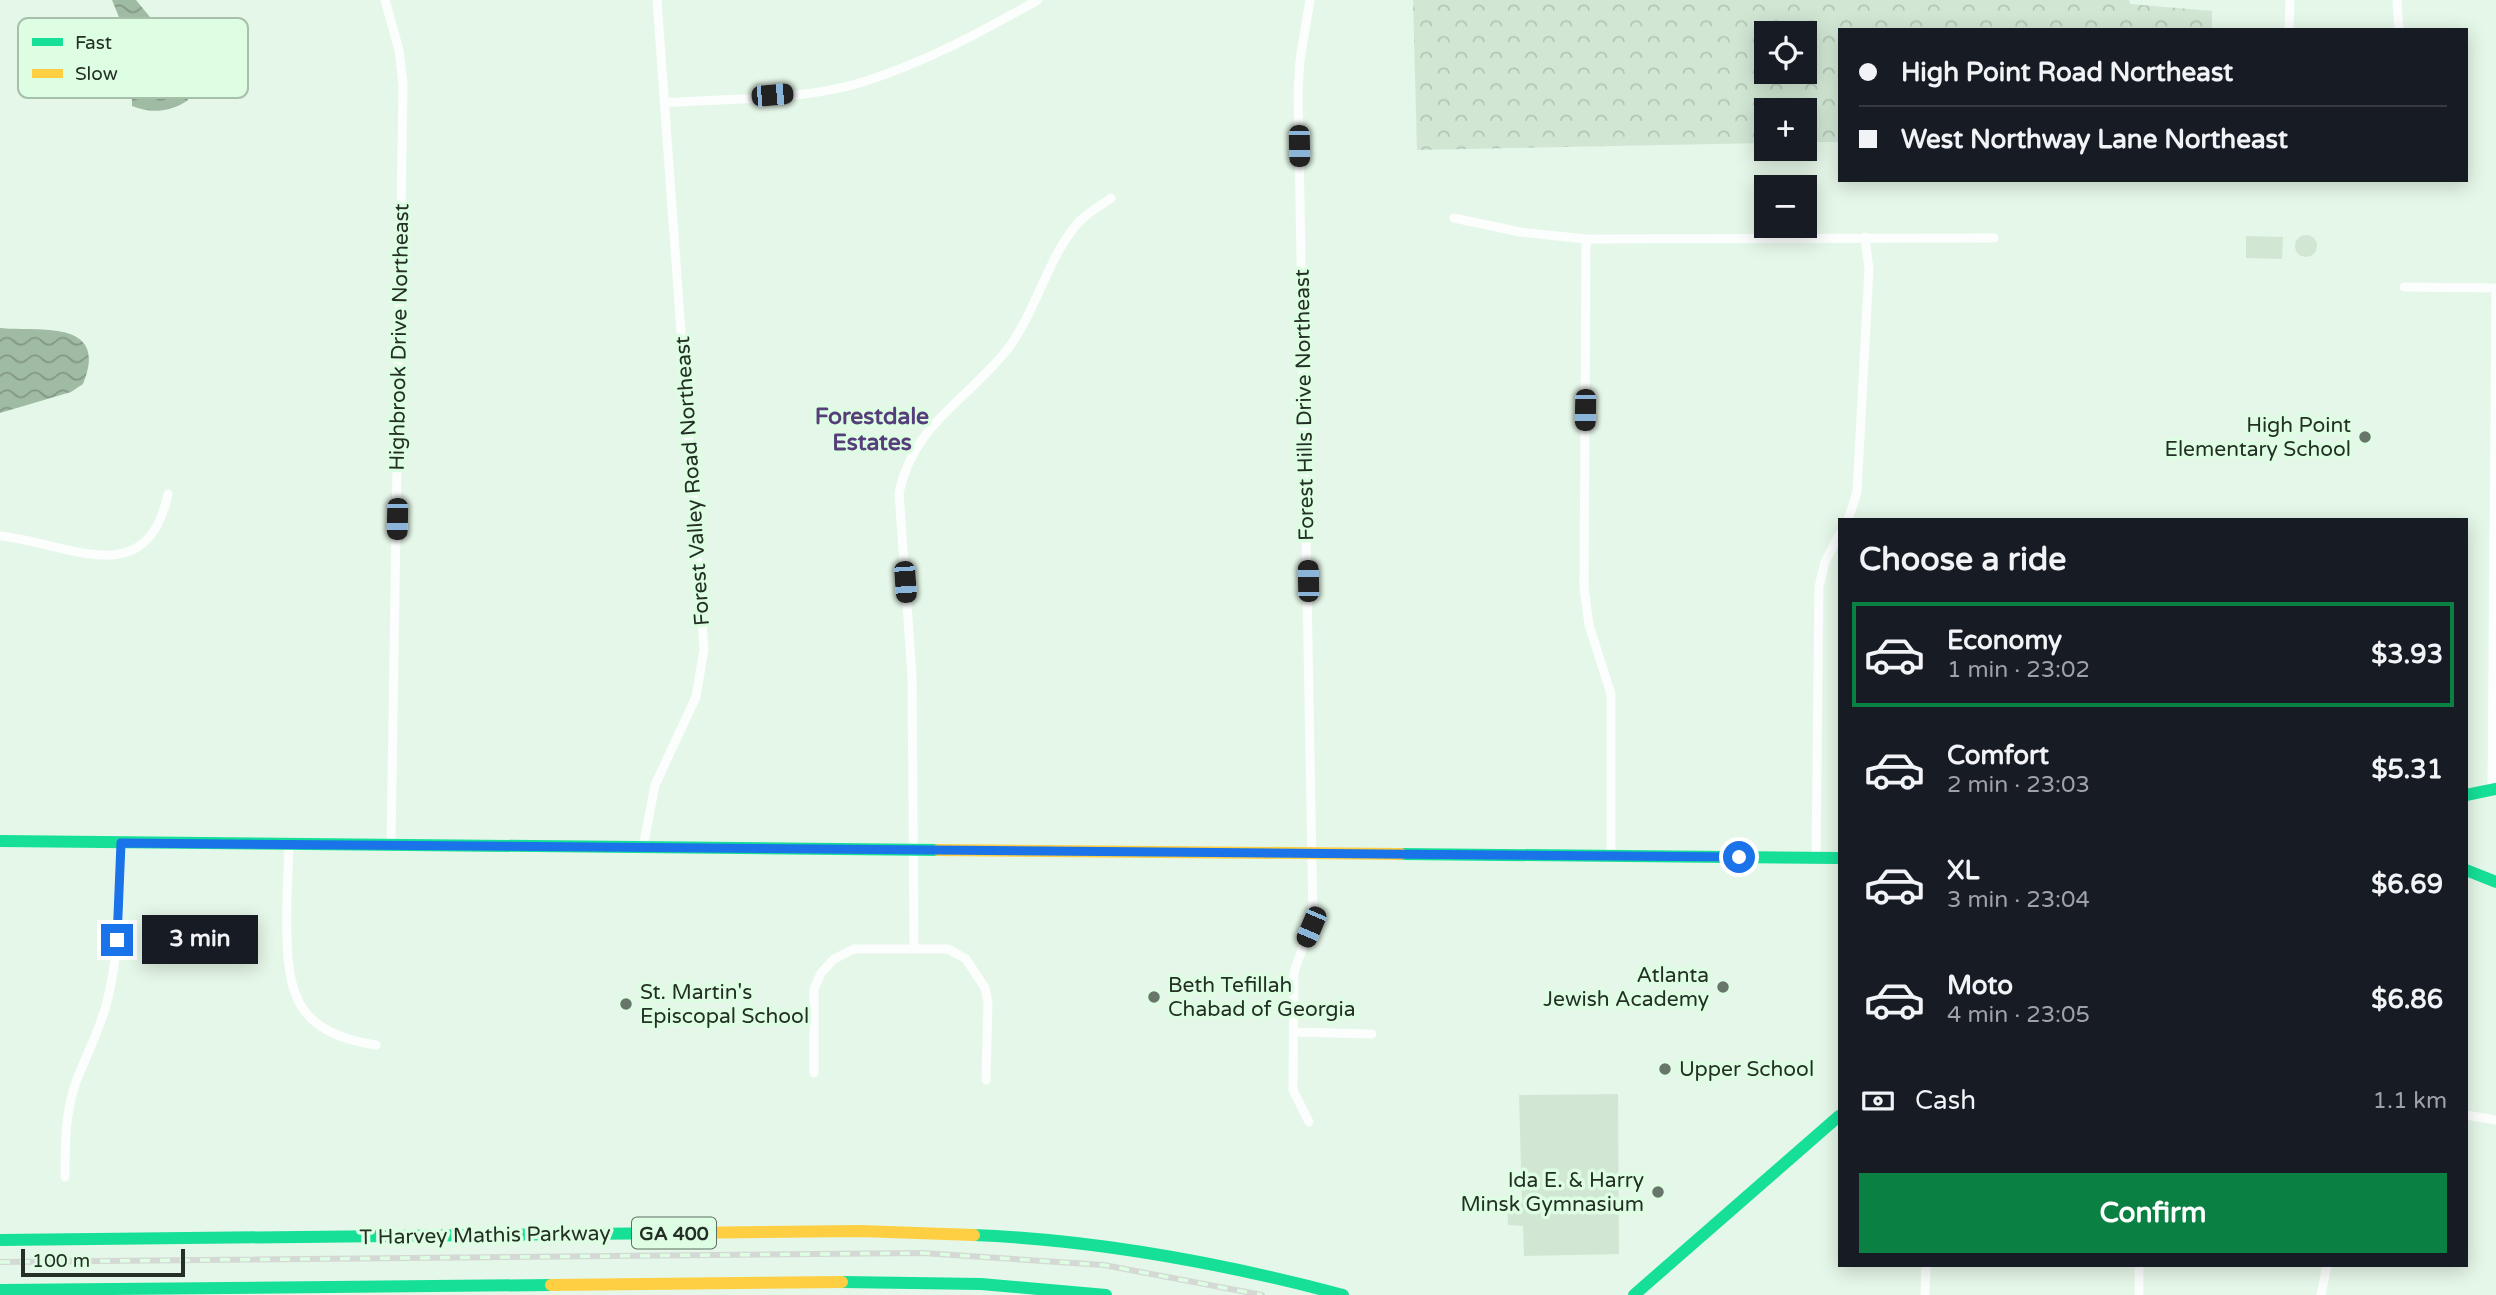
<!DOCTYPE html>
<html lang="en">
<head>
<meta charset="utf-8">
<style>
  :root { --surface:#171b24; --page:#242831; --text:#f1f3f6; --muted:#9ea1a6; --line:#363941; --accent:#0b8043 }
  body { margin:0; font-family:"Varela Round",sans-serif; background:var(--page); color:var(--text); height:100vh; display:flex; flex-direction:column; font-size:26px; white-space:nowrap }
  * { box-sizing:border-box; margin:0 }
  p { font-size:23px; color:var(--muted) }
  .icon { flex:none; width:38px; height:38px; fill:none; stroke:currentColor; stroke-width:2; stroke-linecap:round; stroke-linejoin:round }
  .map { position:relative; flex:1; overflow:hidden }
  .details { position:absolute; left:1838px; top:518px; width:630px; height:749px; display:flex; flex-direction:column; background:var(--surface); border-radius:0px; box-shadow:0 4px 18px #0003 }
  .details>* { flex:none }
  .top-card { position:absolute; left:1838px; top:28px; width:630px; height:154px; border-radius:0px; box-shadow:0 4px 18px #0003; display:grid; align-content:center; height:154px; padding:0 21px; background:var(--surface) }
  .buttons { position:absolute; left:1754px; top:21px; display:grid; gap:14px }
  .buttons a { display:grid; place-items:center; width:63px; height:63px; border-radius:0px; background:var(--surface); box-shadow:0 4px 18px #0003; font-size:35px }
  .scale { position:absolute; left:21px; bottom:18px; width:164px; box-sizing:border-box; padding-left:7px; border:4px solid #243026; border-top:0; font-size:19px; line-height:24px; white-space:nowrap; color:#243026; -webkit-text-stroke:5px #defee3; paint-order:stroke }
  .end { position:absolute; width:32px; height:32px; margin:-16px; border:9px solid #1a73e8; background:#fff; box-shadow:0 0 0 4px #fff }
  .from { border-radius:50% }
  .bubble { position:absolute; height:49px; border-radius:0px; background:var(--surface); box-shadow:0 4px 18px #0003; font-size:23px; font-weight:700; line-height:49px; text-align:center }
  .car { position:absolute; width:21px; height:42px; margin:-21px -10px; border-radius:9px; box-shadow:0 0 5px 2px #0007; background:linear-gradient(#222 24%,#8ab4d8 0 40%,#222 0 76%,#8ab4d8 0 86%,#222 0) }
  .top-card b { display:flex; align-items:center; gap:24px; height:66px; font-size:26px }
  .top-card b+b { border-top:2px solid var(--line) }
  .top-card i { width:18px; height:18px; background:var(--text) }
  ul { padding:0; list-style:none }
  li { display:flex; align-items:center; gap:21px; height:105px; margin:0 14px 10px; padding:0 7px; border:4px solid transparent; border-radius:0px }
  li div { flex:1 }
  li b { display:block; font-size:26px }
  li em { font-style:normal; font-weight:700 }
  li.active { border-color:var(--accent) }
  li>.icon { width:63px; height:63px; stroke-width:1.5 }
  h2 { padding:0 21px; font-size:32px; line-height:84px }
  .pay { display:flex; align-items:center; gap:18px; height:77px; padding:0 21px; font-size:26px }
  .pay p { margin-inline-start:auto }
  .button { display:flex; gap:14px; margin-top:auto; padding:14px 21px }
  .button a { flex:1; height:80px; border-radius:0px; background:var(--accent); color:#fff; font-size:28px; font-weight:700; line-height:80px; text-align:center }
  .map>svg:first-child { display:block }
  .forest { fill:url(#forest-crowns); fill-rule:evenodd }
  .park { fill:#d1e7d4 }
  .water { fill:url(#water-waves) }
  .lines { fill:none; stroke-linecap:round; stroke-linejoin:round }
  .street { stroke:#fbfefc; stroke-width:9 }
  .fast { stroke:#16e098; stroke-width:12 }
  .slow { stroke:#ffcf43; stroke-width:12 }
  .rail-casing { stroke:#d4d9d5; stroke-width:6 }
  .rail { stroke:#defee3; stroke-width:3.5; stroke-dasharray:10; stroke-linecap:butt }
  .route { stroke:#1a73e8; stroke-width:9 }
  .poi-dot { fill:#68766a; stroke:#defee3; stroke-width:2.5 }
  .labels { text-anchor:middle; stroke-width:7; stroke-linejoin:round; paint-order:stroke }
  .shield { fill:#defee3; stroke:#5c6e5f; stroke-width:2 }
  .shield-label { font-size:19px; font-weight:bold; fill:#243026 }
  .street-label { font-size:21px; fill:#243026; stroke:#defee3 }
  .poi-label { font-size:21px; fill:#243026; stroke:#defee3; text-anchor:end }
  .neighbourhood-label { font-size:23px; font-weight:bold; fill:#553e7a; stroke:#defee3 }
  .key { fill:#defee3; stroke:#a6c0aa; stroke-width:2 }
  .key-label { font-size:19px; fill:#243026 }
</style>
</head>
<body>
<div class="map">
<svg width="2496" height="1295" viewBox="0 0 2496 1295">
  <defs>
    <pattern id="forest-crowns" width="20" height="18" patternUnits="userSpaceOnUse" patternTransform="scale(1.75)"><rect width="20" height="18" fill="#d1e7d4"/><path d="M2 6a3 3 0 1 1 6 0M12 15a3 3 0 1 1 6 0" fill="none" stroke="#b3c6b6"/></pattern>
    <pattern id="water-waves" width="16" height="10" patternUnits="userSpaceOnUse" patternTransform="scale(1.75)"><rect width="16" height="10" fill="#a0bba4"/><path d="M0 5q4-4 8 0t8 0" fill="none" stroke="#829885"/></pattern>
  </defs>
  <rect width="100%" height="100%" fill="#e5f7e8"/>
  <path class="forest" d="M1413 0H2129L2130 4 2212 11V30H1839V142H1804V110H1766V143L1417 150ZM1766 33H1804V72H1766Z"/>
  <path class="park" d="M2295 246a11 11 0 1 1 22 0a11 11 0 1 1-22 0Z
    M2246 236 2283 237 2282 259 2246 258Z
    M1618 1094 1619 1254 1524 1256 1523 1226 1508 1225 1507 1201 1522 1200 1519 1095Z"/>
  <path class="water" d="M112 0H136L154 22 187 94 188 100C172 112 151 114 132 106L131 47Z
    M0 328C38 332 110 318 83 384L71 392 0 413Z"/>
  <g class="lines">
    <path class="street" d="M385 0 399 50 403 85 391 845
      M2397 0 2399 30
      M2289 30 2290 0
      M666 103C730 98 801 101 863 82 926 62 981 32 1038 0
      M1454 218 1520 232 1586 239 1994 238
      M1586 239 1584 588 1589 625 1611 694V856
      M2404 287 2496 288
      M1848 520 1857 492 1869 269 1865 237
      M0 536C69 543 147 594 168 494
      M2492 791 2496 288
      M289 845C288 875 286 905 287 936 288 1004 305 1034 376 1045
      M643 848 655 785 696 697 704 649 657 0
      M1816 858 1819 587 1825 562 1839 535
      M914 948 912 675 899 493C914 422 969 400 1010 346 1037 308 1048 258 1077 224 1086 213 1101 206 1111 198
      M1294 1032 1372 1034
      M814 1073V989L821 973 834 959 854 949H948L966 959 985 988 988 1003 986 1080
      M2466 1115 2496 1120
      M1309 1122 1293 1090 1294 972 1313 918 1298 92 1300 60 1310 0
      M65 1177C65 1145 65 1113 76 1082 86 1055 100 1030 107 1002 120 951 119 896 121 843
      M1925 1295 1926 1265
      M2139 1295V1265
      M2321 1295 2327 1265"/>
    <path class="fast" d="M2466 795 2496 789
      M0 841 938 850
      M1401 854 1839 858
      M2466 870 2496 882
      M974 1235C1099 1240 1222 1263 1343 1295
      M0 1240 679 1233
      M842 1282 981 1284 1106 1295
      M0 1290 551 1285
      M1634 1295 1839 1116"/>
    <path class="slow" d="M938 850 1401 854
      M679 1233 860 1231 974 1235
      M551 1285 842 1282"/>
    <g class="rail-casing">
      <path id="rail" d="M0 1262 923 1253 1104 1265 1262 1295"/>
    </g>
    <use href="#rail" class="rail"/>
  </g>
  <g class="lines">
    <path class="route" d="M117 940 121 843 1739 857"/>
  </g>
  <g class="poi-dot">
    <circle cx="2365" cy="437" r="7"/>
    <circle cx="1723" cy="987" r="7"/>
    <circle cx="1154" cy="997" r="7"/>
    <circle cx="626" cy="1004" r="7"/>
    <circle cx="1665" cy="1069" r="7"/>
    <circle cx="1658" cy="1192" r="7"/>
  </g>
  <g class="labels">
    <rect class="shield" x="632" y="1217.5" width="84" height="31" rx="5"/>
    <g class="shield-label">
      <text x="674" y="1240">GA 400</text>
    </g>
    <g class="street-label">
      <text transform="translate(399 337) rotate(-89)" y="7">Highbrook Drive Northeast</text>
      <text transform="translate(1304 405) rotate(-91)" y="7">Forest Hills Drive Northeast</text>
      <text transform="translate(692 481) rotate(-94)" y="7">Forest Valley Road Northeast</text>
      <text transform="translate(485 1235) rotate(-1)" y="7">T Harvey Mathis Parkway</text>
    </g>
    <g class="poi-label">
      <text x="2351" y="432">High Point<tspan x="2351" dy="24">Elementary School</tspan></text>
      <text x="1709" y="982">Atlanta<tspan x="1709" dy="24">Jewish Academy</tspan></text>
      <text x="1168" y="992" text-anchor="start">Beth Tefillah<tspan x="1168" dy="24">Chabad of Georgia</tspan></text>
      <text x="640" y="999" text-anchor="start">St. Martin's<tspan x="640" dy="24">Episcopal School</tspan></text>
      <text x="1679" y="1076" text-anchor="start">Upper School</text>
      <text x="1644" y="1187">Ida E. &amp; Harry<tspan x="1644" dy="24">Minsk Gymnasium</tspan></text>
    </g>
    <g class="neighbourhood-label">
      <text x="872" y="424">Forestdale<tspan x="872" dy="26">Estates</tspan></text>
    </g>
  </g>
  <rect x="18" y="18" width="230" height="80" rx="10" class="key"/>
  <rect x="32" y="38" width="31" height="8" fill="#16e098"/>
  <rect x="32" y="69" width="31" height="9" fill="#ffcf43"/>
  <g class="key-label">
    <text x="75" y="49">Fast</text>
    <text x="75" y="80">Slow</text>
  </g>
</svg>
<div class="buttons">
<a><svg class="icon" aria-label="locate" viewBox="0 0 24 24"><circle cx="12" cy="12" r="6"/><path d="M12 2v4M12 18v4M2 12h4M18 12h4"/></svg></a>
<a>+</a>
<a>−</a>
</div>
<div class="scale">100 m</div>
<i class="end from" style="left:1739px;top:857px"></i>
<i class="end" style="left:117px;top:940px"></i>
<div class="bubble" style="left:142px;top:915px;width:116px">3 min</div>
<i class="car" style="left:772px;top:95px;rotate:85deg"></i>
<i class="car" style="left:1299px;top:146px;rotate:179deg"></i>
<i class="car" style="left:1585px;top:410px;rotate:181deg"></i>
<i class="car" style="left:397px;top:519px;rotate:181deg"></i>
<i class="car" style="left:1308px;top:581px;rotate:359deg"></i>
<i class="car" style="left:905px;top:582px;rotate:176deg"></i>
<i class="car" style="left:1311px;top:927px;rotate:203deg"></i>
<div class="top-card">
<b><i class="from"></i>High Point Road Northeast</b>
<b><i></i>West Northway Lane Northeast</b>
</div>
<section class="details">
<h2>Choose a ride</h2>
<ul>
<li class="active"><svg class="icon" aria-label="car" viewBox="0 0 24 24"><path d="M5 17H2v-5l4-1 3-4h7l3 4 3 1v5h-3M9 17h6M6 11h13"/><circle cx="7" cy="17" r="2"/><circle cx="17" cy="17" r="2"/></svg><div><b>Economy</b><p>1 min · 23:02</p></div><em>$3.93</em></li>
<li><svg class="icon" aria-label="car" viewBox="0 0 24 24"><path d="M5 17H2v-5l4-1 3-4h7l3 4 3 1v5h-3M9 17h6M6 11h13"/><circle cx="7" cy="17" r="2"/><circle cx="17" cy="17" r="2"/></svg><div><b>Comfort</b><p>2 min · 23:03</p></div><em>$5.31</em></li>
<li><svg class="icon" aria-label="car" viewBox="0 0 24 24"><path d="M5 17H2v-5l4-1 3-4h7l3 4 3 1v5h-3M9 17h6M6 11h13"/><circle cx="7" cy="17" r="2"/><circle cx="17" cy="17" r="2"/></svg><div><b>XL</b><p>3 min · 23:04</p></div><em>$6.69</em></li>
<li><svg class="icon" aria-label="car" viewBox="0 0 24 24"><path d="M5 17H2v-5l4-1 3-4h7l3 4 3 1v5h-3M9 17h6M6 11h13"/><circle cx="7" cy="17" r="2"/><circle cx="17" cy="17" r="2"/></svg><div><b>Moto</b><p>4 min · 23:05</p></div><em>$6.86</em></li>
</ul>
<div class="pay"><svg class="icon" aria-label="cash" viewBox="0 0 24 24"><path d="M3 7h18v10H3z"/><circle cx="12" cy="12" r="2"/></svg>Cash<p>1.1 km</p></div>
<div class="button"><a>Confirm</a></div>
</section>
</div>
</body>
</html>
